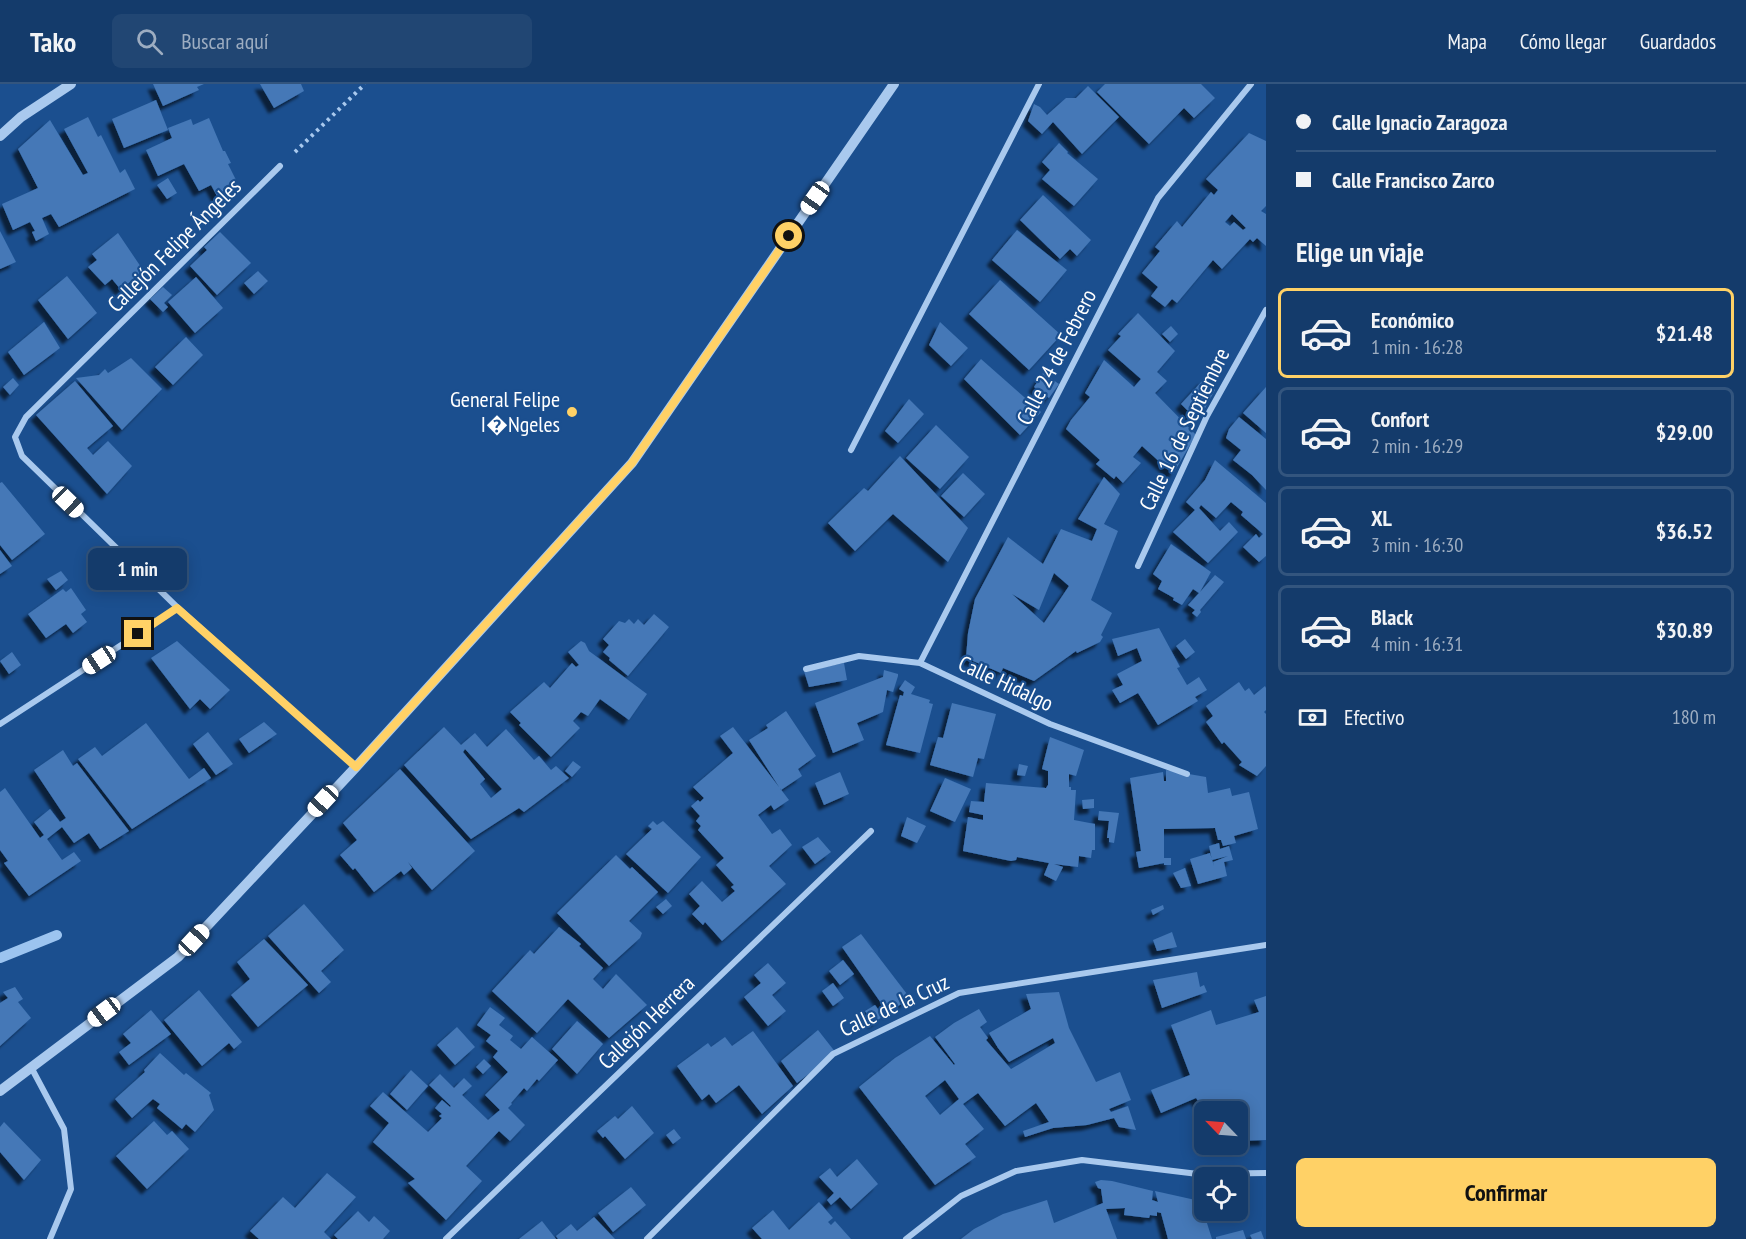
<!DOCTYPE html>
<html lang="es">
<head>
<meta charset="utf-8">
<style>
  :root { --surface:#143b6b; --page:#214673; --text:#f1f3f6; --muted:#9dadc1; --line:#33557e; --accent:#ffd166 }
  body { margin:0; font-family:"PT Sans Narrow",sans-serif; background:var(--page); color:var(--text); height:100vh; display:flex; flex-direction:column; font-size:22px; white-space:nowrap }
  * { box-sizing:border-box; margin:0 }
  p { font-size:20px; color:var(--muted) }
  .icon { flex:none; width:33px; height:33px; fill:none; stroke:currentColor; stroke-width:2; stroke-linecap:round; stroke-linejoin:round }
  .map { position:relative; flex:1; overflow:hidden }
  .drawer { display:flex; flex-direction:column; background:var(--surface); width:480px }
  .drawer>* { flex:none }
  .banner { display:grid; align-content:center; height:132px; padding:0 30px; background:var(--surface) }
  .needle { width:39px; rotate:295deg }
  .fabs { position:absolute; left:1194px; top:1017px; display:grid; gap:12px }
  .fabs a { display:grid; place-items:center; width:54px; height:54px; border-radius:9px; background:var(--surface); box-shadow:0 3px 15px #0003,0 0 0 2px var(--line); font-size:30px }
  .end { position:absolute; width:27px; height:27px; margin:-14px; border:8px solid #ffd166; background:#111; box-shadow:0 0 0 3px #111 }
  .from { border-radius:50% }
  .bubble { position:absolute; height:42px; border-radius:9px; background:var(--surface); box-shadow:0 3px 15px #0003,0 0 0 2px var(--line); font-size:20px; font-weight:700; line-height:42px; text-align:center }
  .car { position:absolute; width:18px; height:36px; margin:-18px -9px; border-radius:8px; box-shadow:0 0 4px 2px #0007; background:linear-gradient(#fff 24%,#345 0 40%,#fff 0 76%,#345 0 86%,#fff 0) }
  .banner b { display:flex; align-items:center; gap:21px; height:57px; font-size:22px }
  .banner b+b { border-top:2px solid var(--line) }
  .banner i { width:15px; height:15px; background:var(--text) }
  ul { padding:0; list-style:none }
  li { display:flex; align-items:center; gap:18px; height:90px; margin:0 12px 9px; padding:0 18px; border:3px solid var(--line); border-radius:9px }
  li div { flex:1 }
  li b { display:block; font-size:22px }
  li em { font-style:normal; font-weight:700 }
  li.on { border-color:var(--accent) }
  li>.icon { width:54px; height:54px; stroke-width:1.5 }
  h2 { padding:0 30px; font-size:27px; line-height:72px }
  .pay { display:flex; align-items:center; gap:15px; height:66px; padding:0 30px; font-size:22px }
  .pay p { margin-inline-start:auto }
  .action { display:flex; gap:12px; margin-top:auto; padding:12px 30px }
  .action a { flex:1; height:69px; border-radius:9px; background:var(--accent); color:#111; font-size:24px; font-weight:700; line-height:69px; text-align:center }
  header { display:flex; align-items:center; gap:36px; box-sizing:border-box; height:84px; padding:0 30px; background:var(--surface); border-bottom:2px solid var(--line) }
  header strong { font-size:28px }
  nav { display:flex; gap:33px; margin-inline-start:auto; font-size:21px }
  .search { width:420px; height:54px; background:var(--page); display:flex; align-items:center; gap:15px; box-sizing:border-box; padding:0 21px; border-radius:9px; color:var(--muted); font-size:22px }
  main { display:flex; flex:1; min-height:0 }
  .map>svg:first-child { display:block }
  .lines { fill:none; stroke-linecap:round; stroke-linejoin:round }
  .stream { stroke:#9cc4f0; stroke-width:10 }
  .building { fill:#4478b7; fill-rule:evenodd; filter:url(#shadow) }
  .path { stroke:#a9c9ee; stroke-width:4; stroke-dasharray:3 4.5; stroke-linecap:butt }
  .minor { stroke:#a9c9ee; stroke-width:6 }
  .tertiary { stroke:#a9c9ee; stroke-width:10 }
  .route { stroke:#ffd166; stroke-width:8 }
  .poi-dot { fill:#ffd166; stroke:#1b4f8f; stroke-width:2 }
  .labels { text-anchor:middle; stroke-width:4.5; stroke-linejoin:round; paint-order:stroke }
  .street-label { font-size:22px; fill:#fff; stroke:#1b4f8f }
  .poi-label { font-size:22px; fill:#fff; stroke:#1b4f8f; text-anchor:end }
</style>
</head>
<body>
<header>
<strong>Tako</strong>
<div class="search"><svg class="icon" aria-label="search" viewBox="0 0 24 24"><circle cx="10" cy="10" r="6"/><path d="M15 15l6 6"/></svg>Buscar aquí</div>
<nav><a>Mapa</a><a>Cómo llegar</a><a>Guardados</a></nav>
</header>
<main>
<div class="map">
<svg width="1266" height="1155" viewBox="0 0 1266 1155">
  <defs>
    <filter id="shadow"><feDropShadow dx="-5.5" dy="5.5" stdDeviation="1.5" flood-color="#0009"/></filter>
  </defs>
  <rect width="100%" height="100%" fill="#1b4f8f"/>
  <g class="lines">
    <path class="stream" d="M0 874 57 851"/>
  </g>
  <path class="building" d="M153 0H204L197 3 199 6 163 22Z
    M260 0H301L304 7 274 24Z
    M1105 0H1201L1215 14 1194 34 1184 24 1149 60 1097 8Z
    M1088 2 1119 33 1082 70 1053 38 1042 50 1028 37 1034 20 1040 23 1047 31 1066 14H1076Z
    M156 16 168 46 124 64 112 35Z
    M88 33 98 53 101 51 120 89 125 85 135 105 59 143 51 130 42 134 49 150 36 157 32 148 35 147 30 138 13 146 2 120 38 104 18 65 50 36 83 91 88 89 64 45Z
    M209 34 223 67H225L231 79 228 80 236 96 218 114 211 101 199 107 184 80 158 92 146 66 172 54 168 44 191 35 193 41Z
    M1249 49 1266 57V122L1261 127 1266 130V162L1257 154 1253 158 1250 155 1222 185 1213 176 1177 219 1172 215 1165 223 1151 212 1158 203 1142 189 1160 167 1155 163 1177 137 1182 143 1211 108 1214 111 1218 106 1206 95ZM1232 130 1246 144 1243 146 1234 138 1230 142 1225 138Z
    M1059 59 1068 68 1067 69 1098 95 1074 122 1042 95 1050 86 1042 78Z
    M168 94 177 109 167 115 157 101Z
    M1043 111 1091 156 1077 172 1070 165 1060 175 1020 136Z
    M1017 146 1067 186 1040 218 992 176Z
    M0 147 16 178 0 185Z
    M220 148 251 179 217 211 190 182 207 166 204 163Z
    M118 149 143 186 121 206 112 195 105 201 88 183 97 176 92 170Z
    M258 187 268 197 254 210 244 199Z
    M67 192 97 229 68 255 38 216Z
    M196 193 223 224 195 249 168 218Z
    M1000 196 1061 251 1029 286 969 230Z
    M163 203 172 211 164 219 168 223 163 228 150 215Z
    M1138 229 1175 267 1157 288 1167 297 1155 309 1196 351 1173 390 1142 362 1133 373 1141 379 1123 399 1116 392 1114 395 1096 380 1100 376 1066 345 1071 336 1090 313 1085 309 1104 276 1134 303 1141 295 1108 266 1121 252 1118 250Z
    M44 238 60 264 24 291 8 268Z
    M940 238 968 264 951 282 929 261Z
    M1171 242 1178 250 1170 258 1162 250Z
    M186 253 203 271 173 301 155 283Z
    M131 274 162 305 122 346 76 294 99 291 105 285 108 289Z
    M981 275 1041 328 1020 351 964 295Z
    M1043 289 1059 300 1049 314 1034 303Z
    M13 294 19 301 10 311 3 303Z
    M1204 295 1215 306 1198 337 1181 320Z
    M75 297 113 342 87 364 93 371 108 357 132 382 107 410 36 331Z
    M1266 303V349L1243 329Z
    M909 315 924 330 898 359 885 347Z
    M1239 333 1266 355V406L1252 391 1233 376 1241 366 1226 354 1229 345Z
    M936 341 969 373 940 405 906 374Z
    M900 372 968 444 948 478 893 430 855 467 828 439 864 404 868 407Z
    M1215 376 1266 419V472L1259 478 1243 463 1256 450 1259 454 1263 450 1241 431 1243 428 1231 418 1216 434 1201 421 1199 424 1220 447 1229 438 1238 448 1208 479 1173 448 1195 426 1186 418 1205 396Z
    M963 389 985 410 964 433 941 412Z
    M1104 393 1120 410 1104 440 1118 447 1091 516 1112 529 1101 551 1103 553 1100 558 1077 569 1076 567 1034 597 1003 584 1001 589 966 574 968 549 975 515 1008 453 1043 480 1061 445 1092 457 1097 445 1078 435ZM1054 489 1069 502 1044 539 1012 510 1039 526Z
    M2 398 45 450 12 476 0 461V399Z
    M1171 460 1211 488 1200 508 1215 491 1224 498 1200 526 1201 528 1197 533 1192 529 1195 526 1188 521 1199 509 1193 505 1182 521 1173 516 1174 514 1158 505 1162 497 1153 490Z
    M0 466 12 482 0 490Z
    M61 487 68 496 56 506 47 495Z
    M71 504 86 526 81 530 87 538 73 549 66 540 46 554 28 530 63 505 66 508Z
    M654 530 669 543 628 592 609 576 610 574 603 568 609 561 603 555 619 537 625 539 629 535 634 540 638 535 644 541Z
    M1159 544 1180 583 1177 584 1187 601 1199 593 1207 606 1195 613 1198 617 1158 641 1138 609 1120 619 1112 606 1123 601 1117 590 1142 577 1137 564 1118 572 1112 555Z
    M1185 555 1195 568 1186 575 1176 562Z
    M177 557 230 606 210 625 200 615 190 625 151 574Z
    M581 557 585 559 589 567 647 610 629 636 600 615 588 632 581 628 573 637 580 644 551 673 519 641 521 639 510 628 544 598 550 604 572 579 576 583 579 581 568 568Z
    M12 568 21 581 9 590 0 577Z
    M844 579 847 596 809 603 804 587Z
    M884 586 898 590V592L893 608 887 606 883 628 857 639 864 656 833 669 815 619 883 593Z
    M905 596 915 603 911 610 930 616 929 619 933 620 920 669 886 661 900 611 903 612 904 608 899 605Z
    M1239 598 1245 607 1249 604 1254 611 1265 602 1266 604V626L1264 628 1266 630V682L1257 692 1239 681 1242 678 1224 658 1222 660 1206 638 1213 632 1206 622Z
    M952 619 996 630 984 675 978 674 973 693 930 681 938 653 943 654Z
    M786 627 816 672 798 685 802 692 781 706 749 656 768 644 766 641Z
    M264 638 277 650 249 669 239 655Z
    M146 639 189 695 204 684 211 694 132 745 78 675 95 663 102 672Z
    M444 643 461 661 475 649 487 663 506 645 534 676 539 672 551 686 556 682 569 694 524 728 519 724 471 755 404 681ZM465 665 502 705 491 714 480 700 485 695 463 668Z
    M733 643 789 716 774 726 771 721 758 731 772 750 780 745 792 761 769 782 786 800 722 857 705 838 703 841 692 830 700 822 689 810 702 797 722 818 735 807 731 803 734 801 716 781 724 774 698 746 701 742 696 737 700 732 691 722 698 716 700 718 704 714 693 703 733 669 720 652Z
    M208 648 233 680 216 691 193 660Z
    M1050 653 1084 666 1076 692 1069 690V703H1071V706H1076L1074 736 1095 740V766H1092L1091 774 1079 772 1078 783 1054 780 1063 783 1056 797 1044 791 1049 779 1017 773 1016 776 1011 777 963 767 968 733 983 736V731L969 728 971 717 984 718 986 699 1046 704 1048 701V687L1042 685Z
    M63 666 73 682 77 679 129 747 100 765 89 749 74 759 62 743 47 755 62 776 74 768 81 777 29 812 4 779 8 777 0 766V708L5 704 40 754 44 751 34 738 50 725 60 738 66 734 34 686Z
    M573 677 581 683 572 693 565 687Z
    M1019 680 1028 682 1025 692 1017 691Z
    M400 685 475 767 432 806 408 778 412 784 404 791 401 787 374 808 355 784 353 786 340 771 357 756 343 739Z
    M1166 686 1206 693 1208 709 1230 704 1232 712 1249 708 1258 745 1234 752 1236 759 1223 762 1221 756H1218L1215 744 1164 745V774H1171V781H1164V779L1139 784 1136 768 1141 767 1130 694 1163 688 1164 697H1166Z
    M840 688 849 710 824 721 815 699Z
    M945 694 971 705 955 738 930 727Z
    M1094 715V724L1083 725 1082 716Z
    M1099 727 1119 729 1114 759 1109 758V754H1107L1109 737 1098 736Z
    M907 733 926 742 917 759 901 752Z
    M653 737 657 741 663 737 701 773 668 809 626 770 652 745 648 742Z
    M818 753 831 768 815 780 802 763Z
    M1219 759 1220 765 1229 762 1233 776 1224 778 1227 792 1198 800 1190 775 1210 769 1214 782 1213 778 1228 772 1212 776 1209 762Z
    M616 771 630 785 632 783 658 808 629 837 642 849 640 854 609 882 557 829Z
    M1185 784 1191 802 1181 804 1173 789Z
    M666 815 672 822 663 830 656 823Z
    M304 820 344 866 321 887 331 898 319 909 268 852Z
    M1163 821 1164 825 1153 831 1151 826Z
    M559 843 581 860 579 862 603 884 593 895 603 905 616 890 647 921 609 954 568 915 537 949 492 907 530 866 534 870Z
    M1172 848 1177 863 1157 867 1153 856Z
    M861 850 910 914 888 929 842 863Z
    M264 855 308 901 258 943 231 911 250 895 237 878Z
    M843 876 854 890 840 901 829 887Z
    M768 879 786 899 772 911 786 927 768 942 744 913 761 899 754 891Z
    M1197 888 1200 903 1204 901 1207 908 1162 924 1153 896Z
    M833 899 844 914 833 922 822 907Z
    M15 903 23 915 18 918 31 934 0 962V919L8 914 3 908Z
    M199 906 242 958 234 965 229 959 202 982 164 936Z
    M1059 908 1069 944 1096 998 1120 988 1131 1016 1109 1025 1111 1028 1128 1022 1136 1046 1119 1043 1114 1034 1087 1041 1053 1044 1025 1053 1023 1047 1049 1038 1036 1019 1005 1042 978 1009 963 1020 984 1045 965 1060 976 1073 935 1101 859 1003 895 974 930 952 954 981 955 980 935 953 954 939 979 925 987 938 980 943 988 954 986 956 1011 985 1055 959 1053 954 1009 978 998 964 989 949 1031 925 1026 910ZM945 996 959 1015 940 1031 925 1012Z
    M1266 912V1056L1238 1057V1028H1206L1196 1014 1161 1029 1151 1006 1190 991 1171 941 1211 926 1216 941 1259 928 1254 916Z
    M875 921 883 932 874 939 865 927Z
    M490 923 505 934 499 941 513 952 510 956 521 965 532 953 558 976 539 997 537 995 527 1007 524 1004 511 1019 512 1020 508 1024 525 1041 510 1057 499 1047 466 1082 482 1097 446 1136 408 1099 415 1095 373 1058 389 1039 370 1022 383 1008 428 1048 442 1034 439 1032 442 1030 435 1024 442 1016 450 1023 451 1022 429 1001 440 990 454 1004 464 994 472 1002 462 1011 488 1036 500 1026 485 1011 508 988 493 973 498 967 486 957 491 951 477 941Z
    M151 926 171 950 129 981 119 968 131 959 123 950Z
    M577 937 603 960 577 990 552 965Z
    M457 943 475 963 455 981 437 961Z
    M818 946 836 969 797 999 781 977Z
    M753 947 793 1002 762 1030 739 1001 716 1019 709 1010 702 1016 677 982 708 959 711 963 725 953 732 962Z
    M160 969 184 991 186 989 211 1009 209 1011 214 1026 195 1048 186 1040 182 1045 157 1024 160 1020 153 1015 132 1034 115 1015 145 988 144 986Z
    M484 975 491 982 483 990 476 983Z
    M411 986 428 1002 407 1026 390 1010Z
    M632 1022 654 1049 625 1075 605 1052 603 1054 597 1047 615 1032 618 1035Z
    M154 1037 167 1051 172 1047 189 1065 147 1105 116 1072Z
    M4 1038 41 1076 24 1096 0 1068V1043Z
    M674 1045 681 1054 673 1060 666 1051Z
    M857 1075 878 1100 851 1125 840 1113 831 1121 827 1116 834 1109 819 1093 830 1084 837 1093Z
    M327 1089 356 1113 324 1148 331 1155H259L250 1147 283 1113 295 1124Z
    M1101 1096 1112 1097 1153 1107 1152 1116 1158 1118 1155 1107 1200 1117 1212 1155H1168L1161 1129 1157 1128V1132L1150 1131 1149 1134 1124 1131 1125 1124 1106 1125 1117 1155H961L974 1145 1003 1130 1047 1116 1054 1139 1103 1119 1101 1105 1098 1104 1095 1098Z
    M631 1103 646 1121 613 1148 598 1129Z
    M819 1118 833 1134 828 1138 831 1141 835 1137 851 1155H762L752 1144 773 1126 789 1146Z
    M358 1127 369 1138 374 1132 390 1147 383 1155H338L334 1151Z
    M594 1133 615 1155H558L556 1152 571 1140 577 1147Z
    M542 1137 556 1155H519Z
    M1243 1146 1246 1155H1216V1153Z
    M1261 1147 1264 1155H1252L1250 1151Z"/>
  <g class="lines">
    <path class="path" d="M295 68 365 0"/>
    <path class="minor" d="M280 82 26 333 15 353 22 372 178 524 356 683
      M851 366 1039 0
      M1138 482 1207 332 1266 226
      M920 579 1158 114 1251 0
      M806 585 859 572 920 579 1050 640 1187 690
      M0 640 178 524
      M31 983 64 1045 71 1105 50 1155
      M446 1155 871 747
      M647 1155 833 970 959 909 1266 861
      M906 1155 961 1112 1016 1087 1082 1076 1198 1090 1266 1089"/>
    <path class="tertiary" d="M0 52 21 33 71 0
      M0 1007 178 873 356 683 632 379 894 0"/>
  </g>
  <g class="lines">
    <path class="route" d="M138 550 177 524 356 683 632 379 789 152"/>
  </g>
  <circle class="poi-dot" cx="572" cy="328" r="6"/>
  <g class="labels">
    <g class="street-label">
      <text transform="translate(174 161) rotate(-45)" y="8">Callejón Felipe Ángeles</text>
      <text transform="translate(1056 273) rotate(-63)" y="8">Calle 24 de Febrero</text>
      <text transform="translate(1184 345) rotate(-64)" y="8">Calle 16 de Septiembre</text>
      <text transform="translate(1006 599) rotate(25)" y="8">Calle Hidalgo</text>
      <text transform="translate(894 921) rotate(-25)" y="8">Calle de la Cruz</text>
      <text transform="translate(646 938) rotate(-44)" y="8">Callejón Herrera</text>
    </g>
    <g class="poi-label">
      <text x="560" y="323">General Felipe<tspan x="560" dy="25">I�Ngeles</tspan></text>
    </g>
  </g>
</svg>
<div class="fabs">
<a><svg class="needle" viewBox="-14 -14 28 28"><path d="M0-13l5 13h-10z" fill="#e53935"/><path d="M0 13l5-13h-10z" fill="#9dadc1"/></svg></a>
<a><svg class="icon" aria-label="locate" viewBox="0 0 24 24"><circle cx="12" cy="12" r="6"/><path d="M12 2v4M12 18v4M2 12h4M18 12h4"/></svg></a>
</div>
<i class="end from" style="left:789px;top:152px"></i>
<i class="end" style="left:138px;top:550px"></i>
<div class="bubble" style="left:88px;top:464px;width:99px">1 min</div>
<i class="car" style="left:815px;top:114px;rotate:215deg"></i>
<i class="car" style="left:68px;top:418px;rotate:134deg"></i>
<i class="car" style="left:99px;top:576px;rotate:237deg"></i>
<i class="car" style="left:323px;top:717px;rotate:223deg"></i>
<i class="car" style="left:194px;top:856px;rotate:43deg"></i>
<i class="car" style="left:104px;top:928px;rotate:233deg"></i>
</div>
<section class="drawer">
<div class="banner">
<b><i class="from"></i>Calle Ignacio Zaragoza</b>
<b><i></i>Calle Francisco Zarco</b>
</div>
<h2>Elige un viaje</h2>
<ul>
<li class="on"><svg class="icon" aria-label="car" viewBox="0 0 24 24"><path d="M5 17H2v-5l4-1 3-4h7l3 4 3 1v5h-3M9 17h6M6 11h13"/><circle cx="7" cy="17" r="2"/><circle cx="17" cy="17" r="2"/></svg><div><b>Económico</b><p>1 min · 16:28</p></div><em>$21.48</em></li>
<li><svg class="icon" aria-label="car" viewBox="0 0 24 24"><path d="M5 17H2v-5l4-1 3-4h7l3 4 3 1v5h-3M9 17h6M6 11h13"/><circle cx="7" cy="17" r="2"/><circle cx="17" cy="17" r="2"/></svg><div><b>Confort</b><p>2 min · 16:29</p></div><em>$29.00</em></li>
<li><svg class="icon" aria-label="car" viewBox="0 0 24 24"><path d="M5 17H2v-5l4-1 3-4h7l3 4 3 1v5h-3M9 17h6M6 11h13"/><circle cx="7" cy="17" r="2"/><circle cx="17" cy="17" r="2"/></svg><div><b>XL</b><p>3 min · 16:30</p></div><em>$36.52</em></li>
<li><svg class="icon" aria-label="car" viewBox="0 0 24 24"><path d="M5 17H2v-5l4-1 3-4h7l3 4 3 1v5h-3M9 17h6M6 11h13"/><circle cx="7" cy="17" r="2"/><circle cx="17" cy="17" r="2"/></svg><div><b>Black</b><p>4 min · 16:31</p></div><em>$30.89</em></li>
</ul>
<div class="pay"><svg class="icon" aria-label="cash" viewBox="0 0 24 24"><path d="M3 7h18v10H3z"/><circle cx="12" cy="12" r="2"/></svg>Efectivo<p>180 m</p></div>
<div class="action"><a>Confirmar</a></div>
</section>
</main>
</body>
</html>
